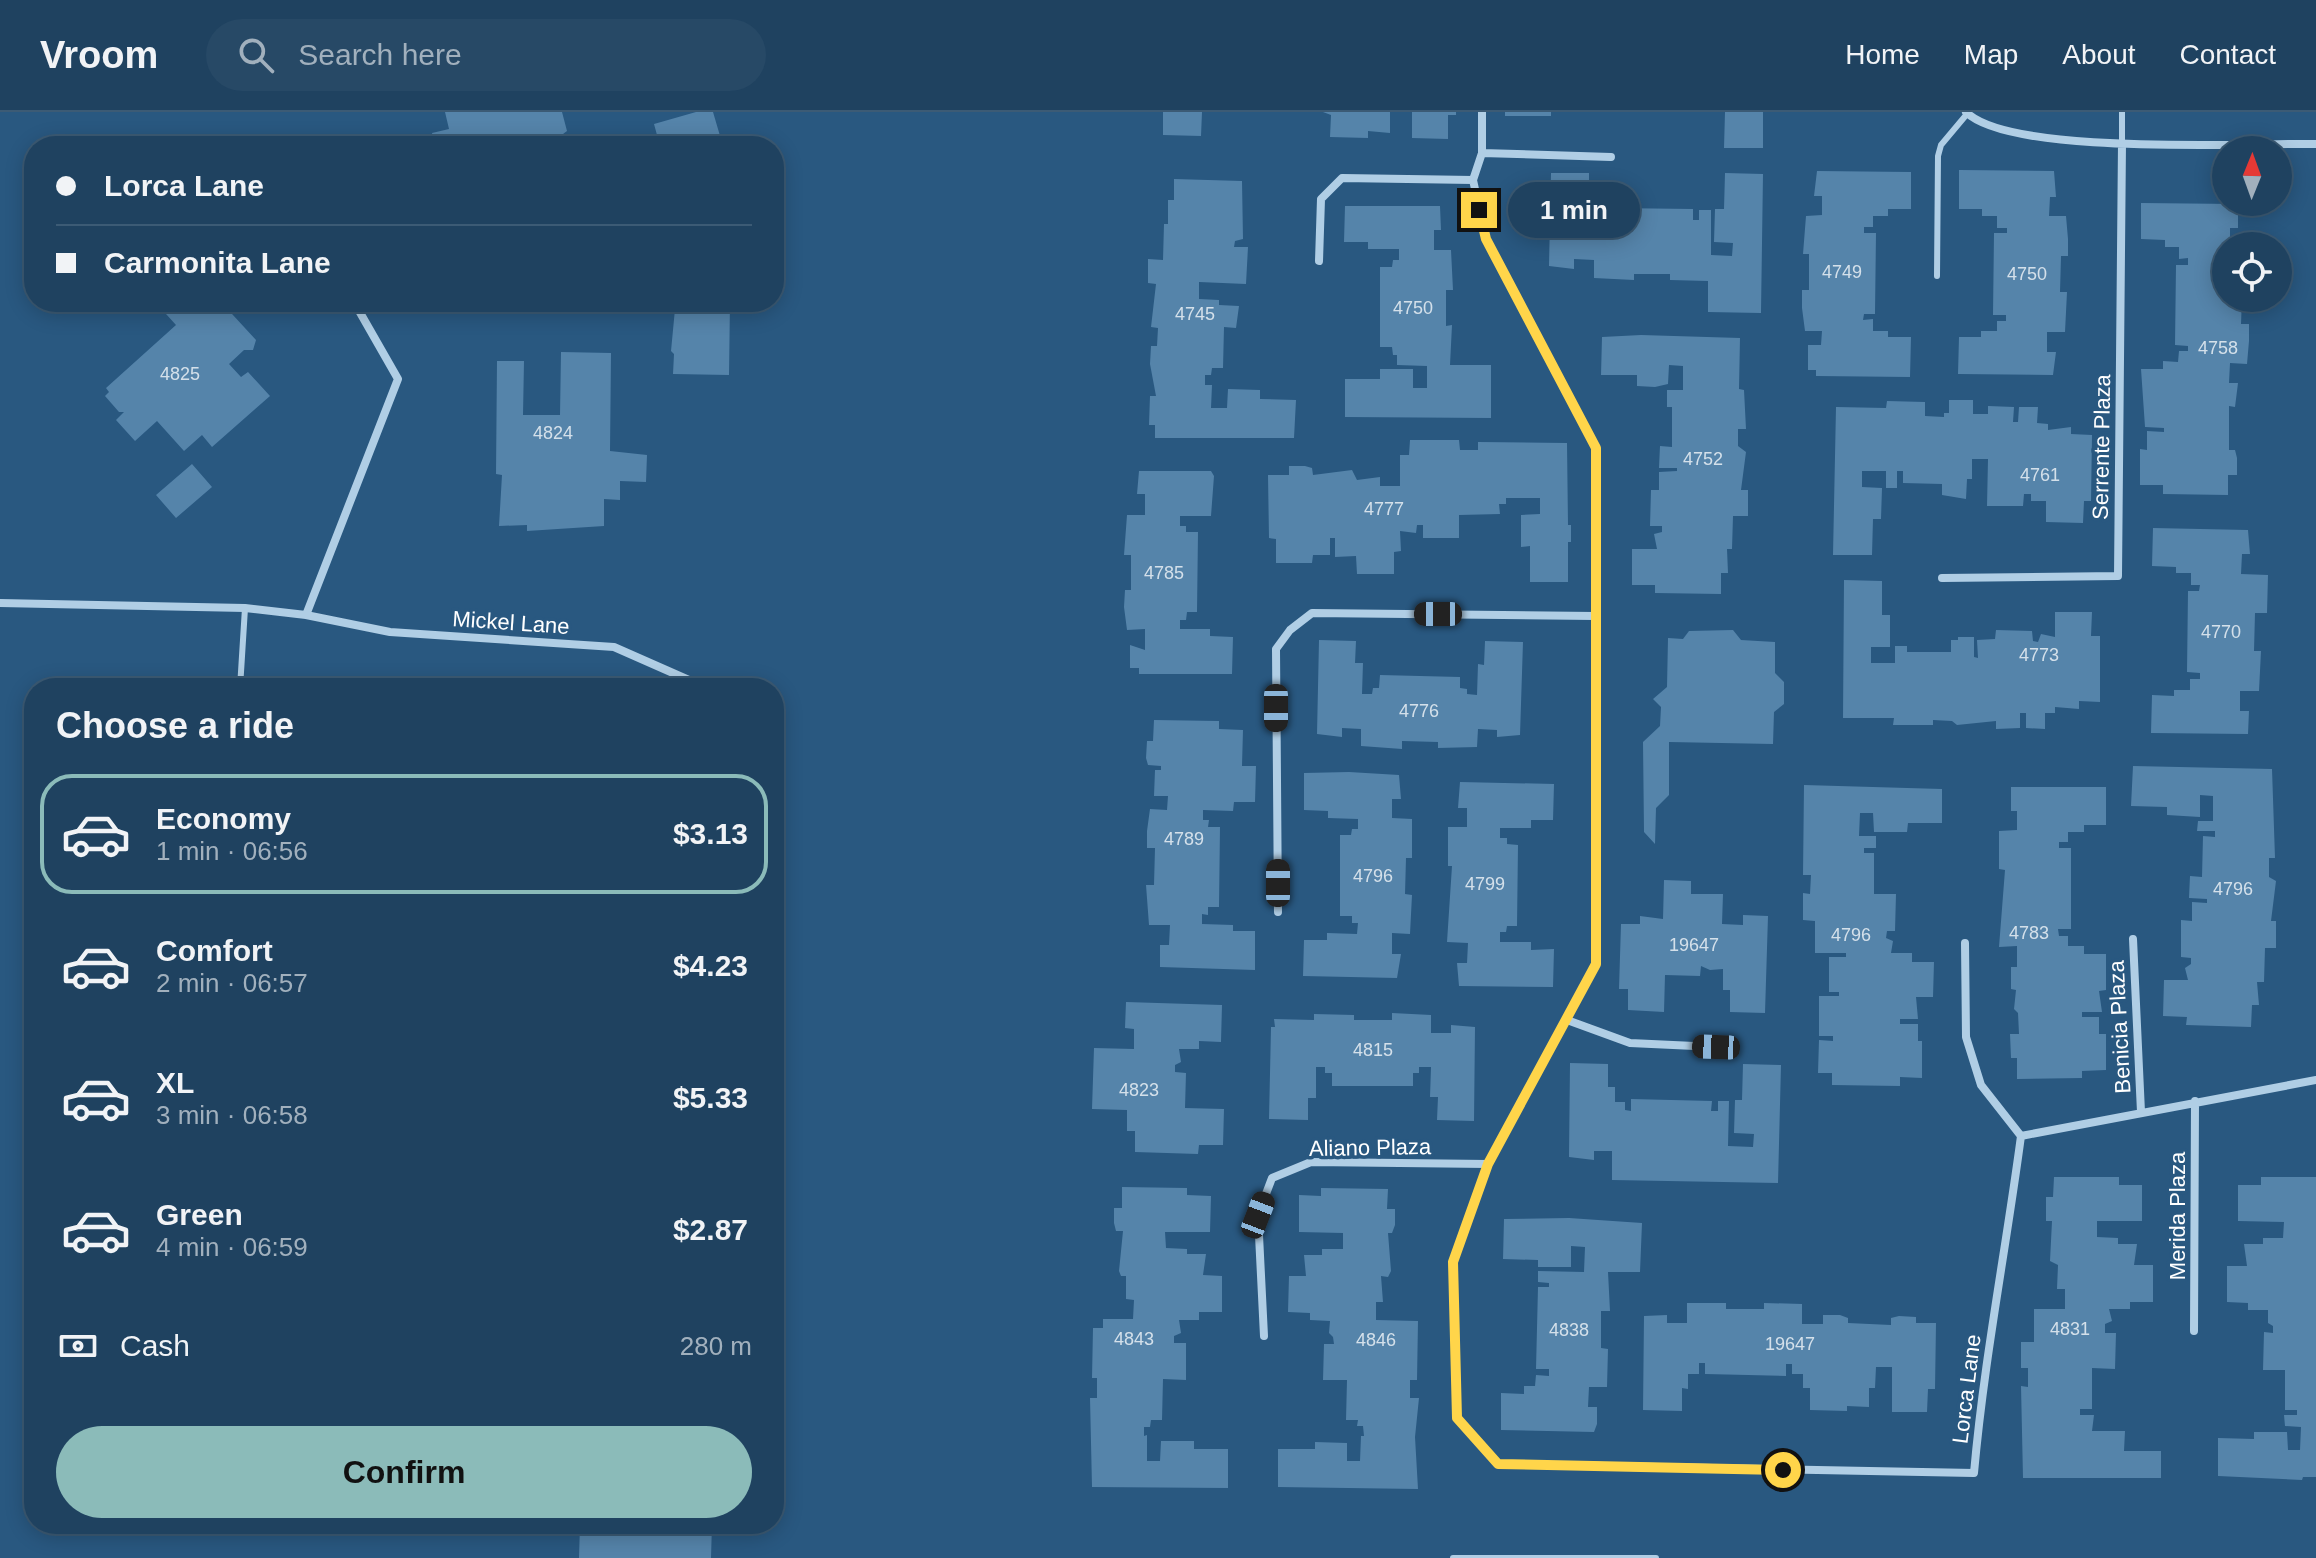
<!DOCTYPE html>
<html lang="en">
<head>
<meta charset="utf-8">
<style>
  :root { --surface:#1f4260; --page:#274966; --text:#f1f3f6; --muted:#a1b0bd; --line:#3c5b75; --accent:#8bbbb9 }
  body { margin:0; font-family:Helvetica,sans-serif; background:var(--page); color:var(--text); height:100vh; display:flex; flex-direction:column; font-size:30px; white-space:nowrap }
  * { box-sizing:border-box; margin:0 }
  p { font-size:26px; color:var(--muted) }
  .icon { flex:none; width:44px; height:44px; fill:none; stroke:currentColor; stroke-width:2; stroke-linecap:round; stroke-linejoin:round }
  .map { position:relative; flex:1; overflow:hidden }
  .side { position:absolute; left:24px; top:566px; width:760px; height:856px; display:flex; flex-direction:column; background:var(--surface); border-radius:32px; box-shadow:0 4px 20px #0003,0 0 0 2px var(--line) }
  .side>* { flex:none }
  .hud { position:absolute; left:24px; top:24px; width:760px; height:176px; border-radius:32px; box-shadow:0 4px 20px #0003,0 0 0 2px var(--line); display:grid; align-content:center; height:176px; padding:0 32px; background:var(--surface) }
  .needle { width:52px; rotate:1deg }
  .buttons { position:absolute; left:2212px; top:24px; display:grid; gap:16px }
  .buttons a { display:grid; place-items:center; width:80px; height:80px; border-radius:50%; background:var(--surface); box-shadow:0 4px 20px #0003,0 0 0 2px var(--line); font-size:40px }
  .end { position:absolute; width:36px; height:36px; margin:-18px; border:10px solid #ffd54a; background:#111; box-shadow:0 0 0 4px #111 }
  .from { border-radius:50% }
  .bubble { position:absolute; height:56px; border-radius:28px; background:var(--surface); box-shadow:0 4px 20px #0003,0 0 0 2px var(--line); font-size:26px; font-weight:700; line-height:56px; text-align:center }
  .car { position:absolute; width:24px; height:48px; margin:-24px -12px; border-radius:10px; box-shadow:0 0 6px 2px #0007; background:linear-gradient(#222 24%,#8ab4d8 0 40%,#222 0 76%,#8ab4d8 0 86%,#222 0) }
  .hud b { display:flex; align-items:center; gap:28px; height:76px; font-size:30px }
  .hud b+b { border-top:2px solid var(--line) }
  .hud i { width:20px; height:20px; background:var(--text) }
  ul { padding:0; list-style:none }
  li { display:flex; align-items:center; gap:24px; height:120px; margin:0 16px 12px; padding:0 16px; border:4px solid transparent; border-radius:32px }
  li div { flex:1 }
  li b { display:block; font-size:30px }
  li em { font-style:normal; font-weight:700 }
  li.selected { border-color:var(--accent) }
  li>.icon { width:72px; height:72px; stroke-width:1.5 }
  h2 { padding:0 32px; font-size:36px; line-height:96px }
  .pay { display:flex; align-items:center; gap:20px; height:88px; padding:0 32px; font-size:30px }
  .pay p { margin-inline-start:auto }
  .primary-button { display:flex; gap:16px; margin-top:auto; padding:16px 32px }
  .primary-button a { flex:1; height:92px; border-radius:48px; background:var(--accent); color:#111; font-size:32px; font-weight:700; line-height:92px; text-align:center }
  header { display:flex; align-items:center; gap:48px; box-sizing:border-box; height:112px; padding:0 40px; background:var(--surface); border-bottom:2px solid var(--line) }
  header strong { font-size:38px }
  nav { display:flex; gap:44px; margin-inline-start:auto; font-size:28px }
  .search { width:560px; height:72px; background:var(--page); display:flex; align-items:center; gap:20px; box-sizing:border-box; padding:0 28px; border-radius:44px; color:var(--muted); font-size:30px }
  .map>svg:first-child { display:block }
  .building { fill:#5584aa }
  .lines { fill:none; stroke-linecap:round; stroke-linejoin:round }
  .lane { stroke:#b0cee5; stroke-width:6 }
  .street { stroke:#b0cee5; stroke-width:8 }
  .route { stroke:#ffd54a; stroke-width:10 }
  .labels { text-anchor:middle; stroke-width:7; stroke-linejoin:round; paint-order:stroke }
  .number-label { font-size:18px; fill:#d4e0ea }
  .street-label { font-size:22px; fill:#fff; stroke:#295880 }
</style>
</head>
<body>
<header>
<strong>Vroom</strong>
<div class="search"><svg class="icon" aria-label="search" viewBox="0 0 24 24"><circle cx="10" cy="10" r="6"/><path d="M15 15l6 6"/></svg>Search here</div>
<nav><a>Home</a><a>Map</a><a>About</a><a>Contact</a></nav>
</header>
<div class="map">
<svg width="2316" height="1446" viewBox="0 0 2316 1446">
  <rect width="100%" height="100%" fill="#295880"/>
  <path class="building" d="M445 0H562L567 19 555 28 557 34H435L432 21 449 17Z
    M696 0H713L723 34H660L654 12Z
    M1163 0H1202L1201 24 1163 23Z
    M1323 0H1390V21L1368 19V26L1330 25 1331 3Z
    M1412 0H1456V3H1448V27L1412 26Z
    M1505 0H1551V4H1505Z
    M1725 0H1763V36H1724Z
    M1959 58 2054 59 2056 85H2050L2049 104H2066L2068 127V144H2061L2060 180H2067L2065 220H2047V240H2056L2053 263 1958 262 1959 225H1981V219H1997V209H2006V203H1993L1994 121H2007V116H1997V104H1982V97H1959Z
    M1817 59 1911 60V97H1888V104H1873V115H1864V121H1876L1875 202H1864L1863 208 1873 207V219H1888V225H1911L1910 265 1816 264V258H1808V233H1821L1822 219H1805L1802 196V178H1809V142H1803L1806 104 1822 103V84H1814Z
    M1551 61H1589V83H1595V97L1606 98V107L1612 108 1613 96 1693 97V108H1699V98H1711V143L1732 144 1733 131 1714 130 1715 97H1724L1725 61 1763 62 1761 201 1708 200V169L1670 168V162H1634V168L1594 166V148L1574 147V157L1549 154Z
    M1174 67 1242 69 1243 127 1235 129 1234 135H1248L1246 172 1199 170V187L1219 188V193L1239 194 1236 216 1224 215 1223 256H1212L1211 263H1205V273H1212L1211 296H1227L1228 277 1260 278V287L1296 288 1294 326H1155V313H1149L1150 284H1156L1150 252 1151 234H1157L1158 216 1151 215 1156 172 1148 171V147L1163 148 1164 112H1168V88H1174Z
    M2141 91 2235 92 2238 100V116H2230V134H2226V186H2242L2241 212H2249V229L2247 252 2230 251 2229 271H2238L2235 295 2229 294V338H2235L2237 346V363H2228V383L2163 382V373H2140V337L2147 338V319L2164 320V316L2145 315 2141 257H2163V249L2178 250 2179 239H2188V234L2175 233 2176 153H2188V146L2179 147V135H2165V128L2141 127Z
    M1345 94H1440L1441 118H1434V138H1451L1453 178H1446V214L1452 213 1450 253H1491V306L1345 305V267H1380V257H1413V276H1427V254L1397 253V243H1393L1392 235H1380V155H1392L1393 148H1399V137H1368V130H1344Z
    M179 190H221L256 228 253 238H244L229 252 241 265 248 260 270 284 212 335 202 323 184 339 157 309 135 329 116 308 124 300H119L105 284 109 280 106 276 176 213 166 202Z
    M688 190H730L729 263 673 262 674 242 671 239 675 197 688 198Z
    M1641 223 1740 226 1739 277 1744 278 1746 317H1738V334L1746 340 1741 378H1748V404H1733L1732 437H1727L1728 461H1721V482L1655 481V473H1632V437H1657L1654 422 1662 420V414H1650L1651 378H1659V360L1677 359V356H1659L1660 334 1672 335V295H1667V278H1683V254L1669 253 1668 272 1655 275 1637 274V263H1601L1602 225Z
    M561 240 611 241 610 339 647 343 646 370 620 369V388L604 387V414L527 419V413L499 414 502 363 496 362 497 249H524L523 303H560Z
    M1949 288H1973V302H1988V294L2014 295 2013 310H2018L2019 295H2038L2037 311 2048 312V318L2071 315V322L2092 323 2091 389H2084L2083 411 2046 410V389H2031V382H2024L2023 394H1987L1988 347H1972V367H1967L1966 387 1942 383V372L1903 371V359H1897V376H1886V359H1862V375L1882 376 1881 407H1873L1872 443H1833L1836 295 1886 296 1887 289 1925 290V304L1944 305V301H1949Z
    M1410 328H1459L1460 338H1478V330L1567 331 1568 413H1571V430H1568V470H1530V434L1521 435V403L1540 402V386H1506V392H1499L1500 402 1459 403V426H1423V413H1417L1416 421 1400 419 1401 439 1394 440V462H1357L1356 444 1335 445V426H1330V443H1313L1312 451H1276V427L1269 426 1268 363H1289V354H1305L1312 356 1313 363 1352 358 1357 368 1380 365V374H1400V343H1409Z
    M192 352 212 375 176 406 156 383Z
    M1139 359H1211L1214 364 1211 404H1180V414H1186V420H1198L1197 500H1187L1186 508H1180V517H1210V524L1233 525 1232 562H1139V556H1130V533L1145 538V517L1127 518 1124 495 1125 478H1131V443H1124L1127 403H1145V382H1137Z
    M2153 416 2248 418 2250 442H2242L2241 462 2268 463 2267 501H2255L2254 539H2261L2259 579H2240V599H2249L2248 622 2151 621 2152 583 2174 584V578H2190V567H2200V561L2187 560 2188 479H2199L2200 473H2191V461H2176V455L2152 454Z
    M1844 468 1882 469V503H1890V535H1871V551H1895V534H1907V540H1951V528H1958V525H1974V545L1978 546 1977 528 1995 527 1996 518 2032 519 2033 529 2038 530 2041 522 2055 525V500H2092L2091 524H2100V590L2079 589V597L2055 595V601H2045V617L2026 616V601H2020V616L1996 617V609L1957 613 1952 609 1933 608V613H1893L1894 606H1843Z
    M1733 518 1741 528 1775 530V561L1784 570V592L1774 600 1773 632 1669 630V683L1656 696 1655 732 1644 720 1643 630 1660 614 1661 595 1653 587 1667 575 1668 526 1683 527 1689 519Z
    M1319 528 1356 529 1355 551H1363L1362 582H1372L1373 576H1379L1380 563 1460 565V576L1467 577V582L1477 583 1478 552 1484 553 1485 529 1523 530 1520 623 1497 625V618L1478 617 1477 635 1438 636V630L1402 629V637L1361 634V617L1342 616V625L1317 622Z
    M1154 608 1219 609V617L1243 618 1242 654H1256L1255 690H1234L1233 699 1203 698V708H1209L1208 715H1220L1219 795H1208V803L1202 802V812L1233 813V819H1255V858L1160 855V833H1169L1170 813H1149L1146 773H1154L1155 736H1147V719L1150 697 1167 698 1168 684H1154L1155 658H1161V654L1148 653 1146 646 1147 629H1153Z
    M2133 654 2272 657 2275 746H2269V765L2276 769 2271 809H2276V836H2265L2264 870H2257L2259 893H2252L2251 915 2186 913 2187 905 2163 904 2164 868H2188L2185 856 2191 852V846L2181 845V808L2192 809V790L2207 791V787L2189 786 2190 764 2202 765 2203 724 2215 725V719H2197L2198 709H2213V684L2200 683V705L2167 703V695L2131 694Z
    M1349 660 1399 663 1401 687H1392V706L1412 707V746H1406L1405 782 1412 783 1410 822 1392 821V842H1401L1397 866 1303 864 1304 828H1327V821L1357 822 1358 811H1352V804H1340V723H1351L1352 717H1358V707L1328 706V699L1304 698V661Z
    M1460 670 1554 672 1553 708H1531V716H1500V726H1507V732L1518 733 1517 814H1507L1506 820H1500V830H1531V838L1554 837 1553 875 1459 874 1457 851H1467L1468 831 1447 830 1452 754H1448V715H1467V696H1458Z
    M1804 673 1942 677V711H1908L1907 720H1874L1873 701H1860L1859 724H1876V736H1864V741H1874V782H1896L1895 819H1887L1886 826 1893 829 1891 841H1912V850H1934L1933 885H1916L1918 907H1900V912H1918V929H1922V966L1900 965V974L1832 973V961H1818L1819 928 1833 929V924H1819V884H1839V880H1829V845H1846V841H1815V809L1803 808V781L1810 782 1811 763H1803Z
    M2011 675H2106V713H2084V720H2068V730H2059V736H2071V817H2058L2059 824H2068V834H2084V842H2106V878L2099 879 2102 900H2082V905H2099V922H2106V958L2082 959V966L2017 967V946H2011L2010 922H2019L2018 901 2014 897 2016 878 2011 877V855H2017V834L1999 835 2005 758 1999 757V719L2017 718V699H2011Z
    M1664 768 1691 769V782H1723L1722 812 1743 813V803L1768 804 1765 901 1730 900V878H1723V857L1710 858 1701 854 1700 864 1665 863 1664 900 1628 898V877H1619L1621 812H1640V804L1663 807Z
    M1126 890 1222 893 1221 930 1199 929V937H1179L1181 950 1175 953V960L1186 961 1185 996 1224 997 1223 1033H1199L1198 1042 1135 1040V1019H1127V998L1092 997 1094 936 1134 937V917L1125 916Z
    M1392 901 1431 903V921H1451V913L1475 915 1474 1009 1437 1008 1438 985H1430L1431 955H1419V961H1413V974H1332V961H1325V955H1316V986H1308V1008L1269 1007 1271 915H1275L1274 907 1314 908V902L1354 903V908H1392Z
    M1570 951 1608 952V975H1615V990H1625V998L1631 999V987L1712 989 1711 999H1718V989H1729L1728 1034 1753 1035 1754 1022 1734 1021 1735 988H1742L1743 952 1781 953 1778 1071 1612 1068V1039H1594V1048L1569 1045Z
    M2054 1065H2119V1073H2142V1109H2097V1125L2118 1126V1132H2137L2134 1153H2153V1190H2130V1197H2109L2112 1209 2105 1212V1221H2116L2115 1257 2092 1256V1297H2080V1303H2094L2092 1319H2125L2124 1339H2161V1366H2023L2021 1274 2028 1275V1256H2021V1230H2034V1197H2065V1177H2057L2058 1153 2050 1149 2052 1109H2046V1085H2053Z
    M2261 1065H2316V1365H2303L2302 1368 2218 1364V1326L2254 1327V1320H2287L2288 1338H2300L2301 1315 2285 1314 2284 1303H2297V1298H2285V1258H2263L2264 1220 2273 1221V1214L2268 1211V1198H2248V1191L2227 1190V1154H2247L2244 1132H2263V1126H2283L2284 1110 2238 1109V1073H2261Z
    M1122 1075 1187 1076V1083L1211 1084 1210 1120H1165L1166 1136 1187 1137V1142H1206L1203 1163 1222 1164V1200H1199V1208H1179L1181 1221 1174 1224V1231H1186V1268L1163 1267 1162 1308H1151L1150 1315H1144V1324L1147 1323V1349H1160L1161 1329H1194V1337H1228V1376L1092 1375 1090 1286H1097V1266H1092L1093 1216H1103V1207H1133L1134 1188 1126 1187V1164H1121L1119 1159 1123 1119H1116L1114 1111V1096H1122Z
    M1321 1076 1388 1077 1387 1097H1395V1113L1392 1121H1388L1391 1159 1388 1165 1381 1164 1383 1190H1376V1208L1418 1209 1417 1268H1410V1286H1419L1415 1325 1418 1377 1278 1375V1337H1315V1330L1347 1331V1349H1360L1361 1324H1364L1363 1314H1357L1358 1308H1346L1347 1268H1323L1324 1232H1334L1333 1225 1329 1221 1330 1209 1310 1208V1201L1288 1200 1289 1164H1306L1304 1143H1322V1137H1343V1121L1299 1120V1083L1321 1084Z
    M1569 1106 1642 1111 1640 1160H1608L1610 1199H1601V1236L1608 1237 1607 1275H1589L1588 1295H1597V1312L1594 1320 1501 1318V1281L1524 1282V1274H1535L1536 1263 1549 1264V1257H1536L1538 1175H1549V1171L1538 1170V1159L1584 1160 1585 1135 1571 1134V1155H1538V1148L1503 1147 1504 1107Z
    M1687 1191H1726V1197H1764V1191L1802 1192V1212H1823V1203H1840L1848 1206V1211L1891 1213V1206L1899 1204 1916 1205V1211H1936L1935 1277H1928L1927 1300H1892V1255H1876L1875 1276H1869V1295L1847 1294V1299L1810 1298V1276H1803V1262H1792V1252H1786V1264L1705 1262V1251H1699V1262H1688V1277L1682 1276V1299L1643 1298 1644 1204 1667 1203V1211H1687Z
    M580 1412H712L711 1446H579Z"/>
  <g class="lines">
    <path class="lane" d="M2122 31V0
      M1937 164 1938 44 1941 33 1967 2
      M240 576 245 496
      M1453 1446H1656"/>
    <path class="street" d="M1482 0V41L1473 68 1486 127 1596 336V852L1488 1052 1453 1150 1457 1306 1498 1352 1974 1361C1984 1248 2006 1137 2021 1024
      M1966 0C2010 44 2247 31 2316 32
      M1482 41 1611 45
      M1319 149 1321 87 1342 66 1473 68
      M1942 466 2118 464 2122 31
      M0 491 245 496 306 503 398 267 354 190
      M306 503 390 520 614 535 707 576
      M1278 800 1276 537 1290 518 1312 501 1595 504
      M2133 827 2141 1000
      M1965 831 1966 925 1981 973 2021 1024
      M1567 908 1630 931 1716 935
      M2021 1024 2316 968
      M2194 1219 2195 989
      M1264 1224 1258 1103 1272 1066 1311 1050 1488 1052"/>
  </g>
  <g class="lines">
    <path class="route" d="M1479 98 1486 127 1596 336V852L1488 1052 1453 1150 1457 1306 1498 1352 1783 1358"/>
  </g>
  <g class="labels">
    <g class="number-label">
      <text x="1842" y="166">4749</text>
      <text x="2027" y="168">4750</text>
      <text x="1413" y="202">4750</text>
      <text x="1195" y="208">4745</text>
      <text x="2218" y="242">4758</text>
      <text x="180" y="268">4825</text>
      <text x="553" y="327">4824</text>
      <text x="1703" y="353">4752</text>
      <text x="2040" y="369">4761</text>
      <text x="1384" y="403">4777</text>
      <text x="1164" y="467">4785</text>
      <text x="2221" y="526">4770</text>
      <text x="2039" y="549">4773</text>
      <text x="1419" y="605">4776</text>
      <text x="1184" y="733">4789</text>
      <text x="1373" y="770">4796</text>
      <text x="1485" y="778">4799</text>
      <text x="2233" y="783">4796</text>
      <text x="2029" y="827">4783</text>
      <text x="1851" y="829">4796</text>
      <text x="1694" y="839">19647</text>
      <text x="1373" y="944">4815</text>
      <text x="1139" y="984">4823</text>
      <text x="2070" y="1223">4831</text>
      <text x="1569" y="1224">4838</text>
      <text x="1134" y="1233">4843</text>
      <text x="1376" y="1234">4846</text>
      <text x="1790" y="1238">19647</text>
    </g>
    <g class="street-label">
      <text transform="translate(2101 335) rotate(-89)" y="8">Serrente Plaza</text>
      <text transform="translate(511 510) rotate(4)" y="8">Mickel Lane</text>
      <text transform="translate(2119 915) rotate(-93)" y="8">Benicia Plaza</text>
      <text transform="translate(1370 1035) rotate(-1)" y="8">Aliano Plaza</text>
      <text transform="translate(2177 1104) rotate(-90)" y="8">Merida Plaza</text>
      <text transform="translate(1966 1277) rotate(-83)" y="8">Lorca Lane</text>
    </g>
  </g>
</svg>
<div class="buttons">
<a><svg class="needle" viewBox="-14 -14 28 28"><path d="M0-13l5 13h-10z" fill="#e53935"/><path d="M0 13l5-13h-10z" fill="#a1b0bd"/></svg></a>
<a><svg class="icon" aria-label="locate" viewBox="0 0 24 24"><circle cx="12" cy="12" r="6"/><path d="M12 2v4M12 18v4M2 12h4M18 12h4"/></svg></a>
</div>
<i class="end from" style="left:1783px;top:1358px"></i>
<i class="end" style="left:1479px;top:98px"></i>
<div class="bubble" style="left:1508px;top:70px;width:132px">1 min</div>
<i class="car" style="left:1438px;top:502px;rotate:270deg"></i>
<i class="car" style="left:1276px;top:596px;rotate:180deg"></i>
<i class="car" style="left:1278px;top:771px;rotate:0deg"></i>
<i class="car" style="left:1716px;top:935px;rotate:272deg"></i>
<i class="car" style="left:1258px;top:1103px;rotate:21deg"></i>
<div class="hud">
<b><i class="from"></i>Lorca Lane</b>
<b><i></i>Carmonita Lane</b>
</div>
<section class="side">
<h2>Choose a ride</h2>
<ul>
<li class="selected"><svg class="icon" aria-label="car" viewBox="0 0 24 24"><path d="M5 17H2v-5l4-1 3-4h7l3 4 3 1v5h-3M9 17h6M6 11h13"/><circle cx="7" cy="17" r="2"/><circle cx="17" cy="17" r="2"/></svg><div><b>Economy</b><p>1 min · 06:56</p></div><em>$3.13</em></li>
<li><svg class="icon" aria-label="car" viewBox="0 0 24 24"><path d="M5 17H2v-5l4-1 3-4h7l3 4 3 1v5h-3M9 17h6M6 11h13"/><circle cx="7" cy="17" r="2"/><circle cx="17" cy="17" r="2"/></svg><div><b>Comfort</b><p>2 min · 06:57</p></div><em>$4.23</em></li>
<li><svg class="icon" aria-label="car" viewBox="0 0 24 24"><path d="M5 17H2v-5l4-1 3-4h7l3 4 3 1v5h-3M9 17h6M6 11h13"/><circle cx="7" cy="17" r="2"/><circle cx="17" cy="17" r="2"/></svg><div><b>XL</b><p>3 min · 06:58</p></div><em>$5.33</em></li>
<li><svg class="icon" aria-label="car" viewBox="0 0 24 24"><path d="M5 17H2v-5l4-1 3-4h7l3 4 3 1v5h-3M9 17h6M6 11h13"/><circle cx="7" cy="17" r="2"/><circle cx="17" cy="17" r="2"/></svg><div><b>Green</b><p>4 min · 06:59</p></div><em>$2.87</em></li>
</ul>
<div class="pay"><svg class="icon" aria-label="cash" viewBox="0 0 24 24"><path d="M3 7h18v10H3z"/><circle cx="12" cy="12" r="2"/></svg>Cash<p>280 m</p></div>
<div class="primary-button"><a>Confirm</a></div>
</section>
</div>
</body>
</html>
